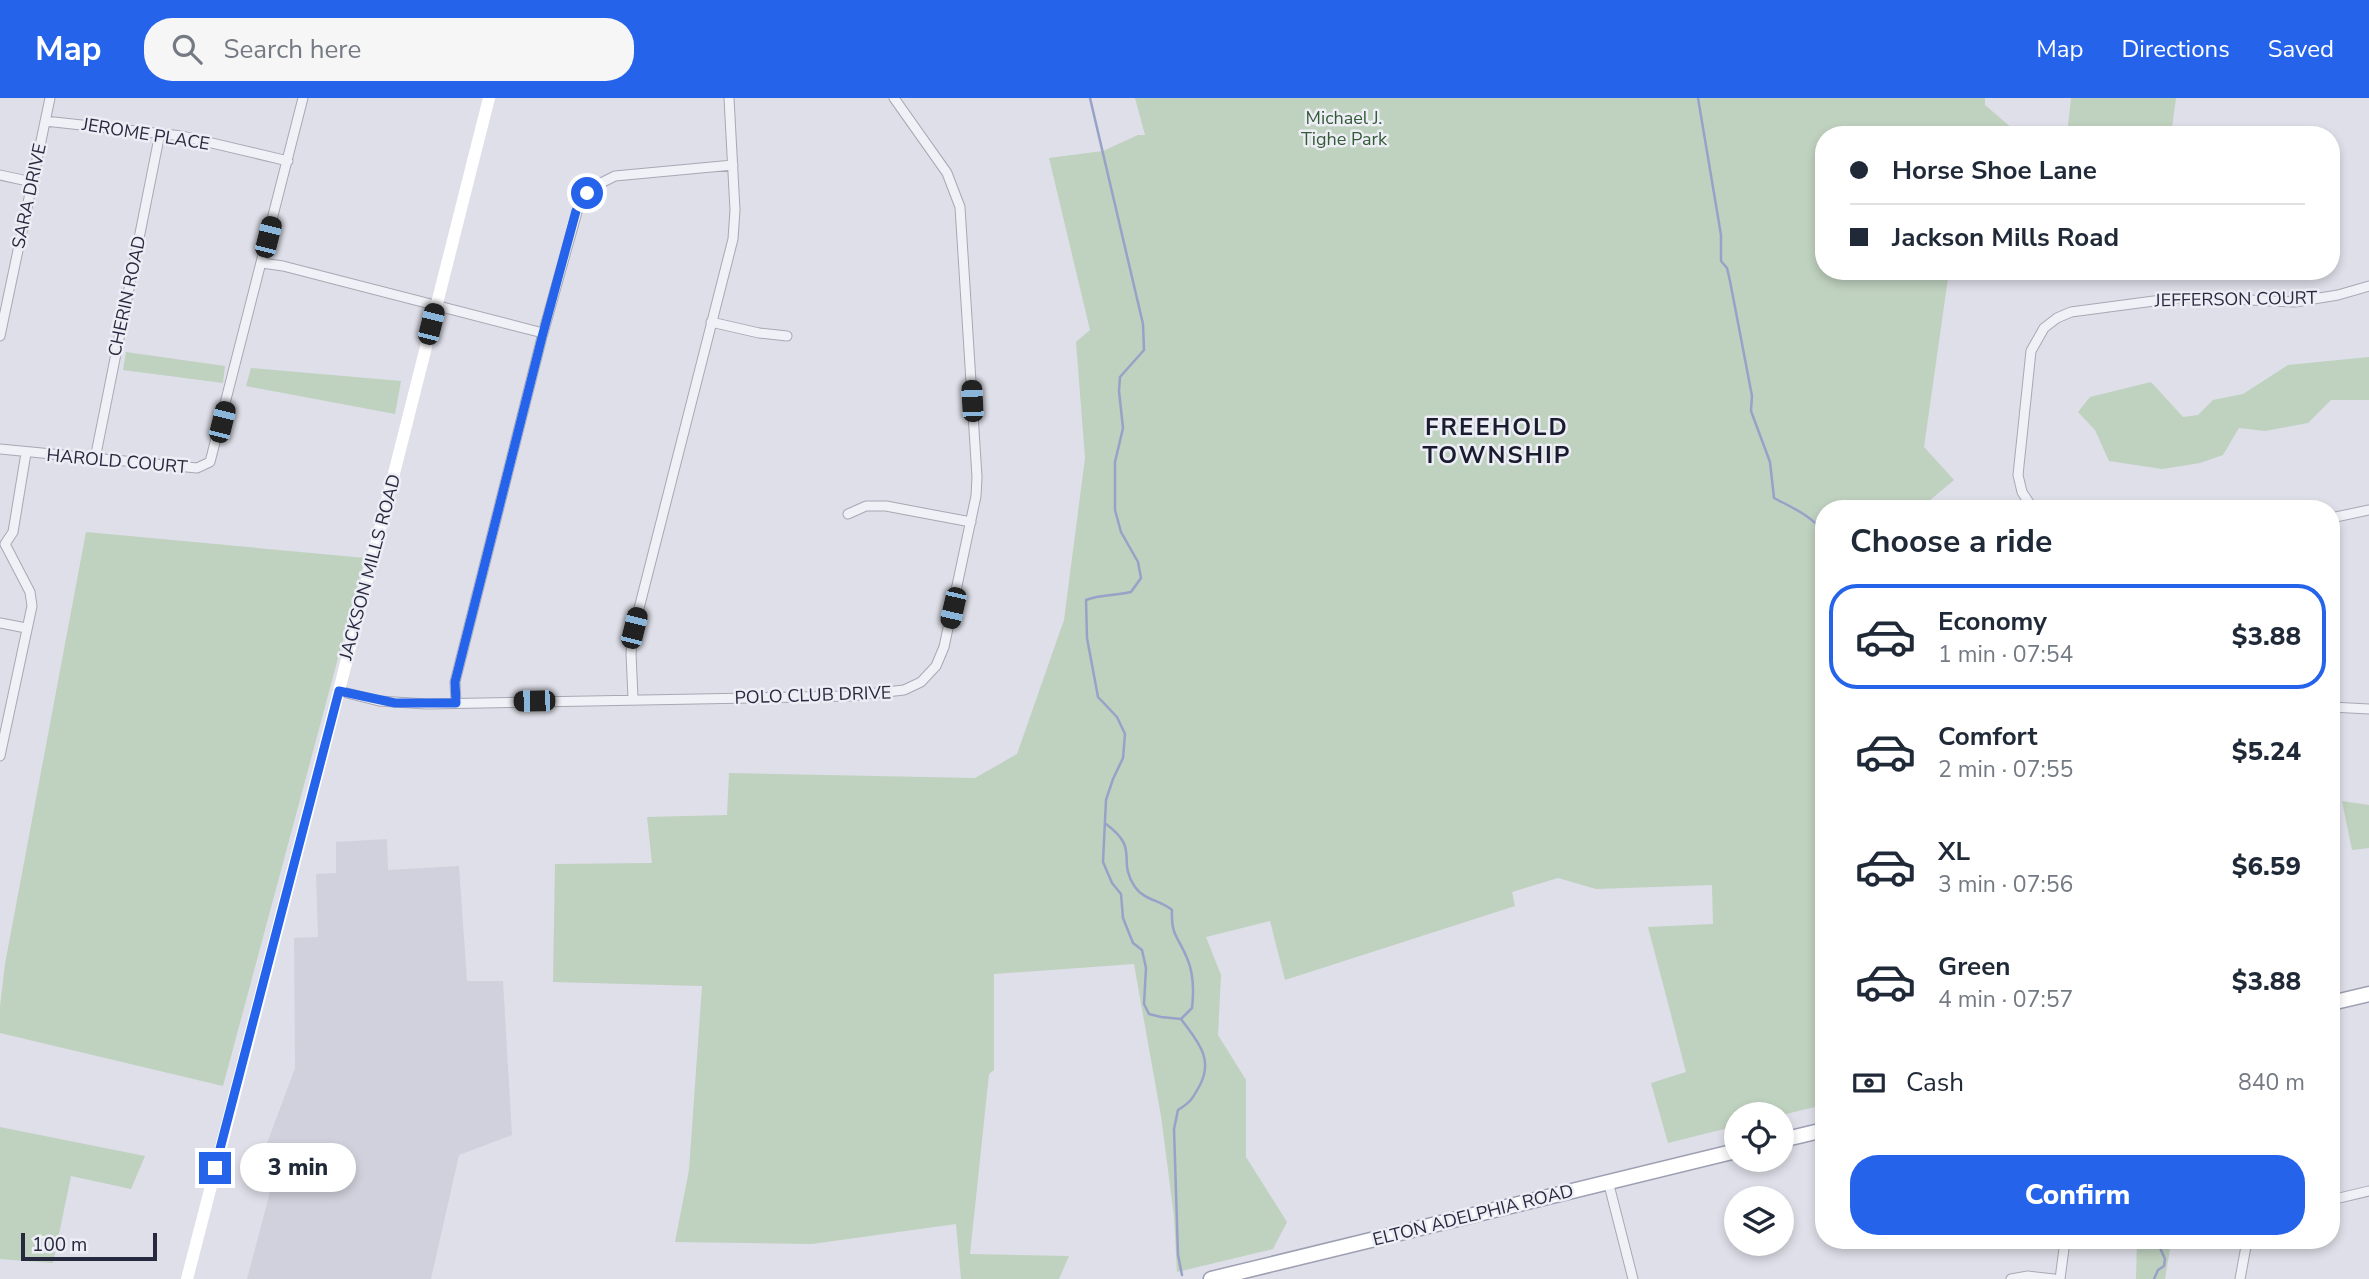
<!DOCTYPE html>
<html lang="en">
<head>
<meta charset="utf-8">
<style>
  :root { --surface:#fff; --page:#f6f6f7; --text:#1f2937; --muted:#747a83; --line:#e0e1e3; --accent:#2563eb }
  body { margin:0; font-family:"Nunito Sans",sans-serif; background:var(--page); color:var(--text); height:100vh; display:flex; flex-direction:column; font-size:26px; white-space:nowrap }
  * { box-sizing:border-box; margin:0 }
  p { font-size:23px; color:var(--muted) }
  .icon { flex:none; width:38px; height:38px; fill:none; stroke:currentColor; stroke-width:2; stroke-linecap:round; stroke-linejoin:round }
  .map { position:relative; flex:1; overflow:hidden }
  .panel { position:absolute; left:1815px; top:402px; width:525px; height:749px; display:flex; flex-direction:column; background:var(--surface); border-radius:28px; box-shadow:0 4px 10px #0003 }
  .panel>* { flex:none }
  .top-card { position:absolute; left:1815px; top:28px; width:525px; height:154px; border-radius:28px; box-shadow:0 4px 10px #0003; display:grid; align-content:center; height:154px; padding:0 35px; background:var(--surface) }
  .tools { position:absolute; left:1724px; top:1004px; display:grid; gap:14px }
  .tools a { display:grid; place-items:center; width:70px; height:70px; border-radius:50%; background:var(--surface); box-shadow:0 4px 10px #0003; font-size:35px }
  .scale { position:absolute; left:21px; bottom:18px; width:136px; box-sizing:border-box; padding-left:7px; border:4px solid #27293e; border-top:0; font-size:19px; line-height:24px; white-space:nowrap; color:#27293e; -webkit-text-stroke:5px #edeef5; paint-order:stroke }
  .end { position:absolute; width:32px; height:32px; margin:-16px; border:9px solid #2563eb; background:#fff; box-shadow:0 0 0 4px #fff }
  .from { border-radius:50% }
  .bubble { position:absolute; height:49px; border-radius:24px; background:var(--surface); box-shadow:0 4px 10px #0003; font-size:23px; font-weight:800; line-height:49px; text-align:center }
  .car { position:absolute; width:21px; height:42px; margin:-21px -10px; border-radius:9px; box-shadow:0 0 5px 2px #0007; background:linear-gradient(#222 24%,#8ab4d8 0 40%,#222 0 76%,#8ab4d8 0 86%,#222 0) }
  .top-card b { display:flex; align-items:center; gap:24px; height:66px; font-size:26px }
  .top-card b+b { border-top:2px solid var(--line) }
  .top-card i { width:18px; height:18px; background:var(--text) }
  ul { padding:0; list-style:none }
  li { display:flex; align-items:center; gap:21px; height:105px; margin:0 14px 10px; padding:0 21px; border:4px solid transparent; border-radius:28px }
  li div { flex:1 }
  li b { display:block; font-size:26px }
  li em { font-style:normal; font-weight:800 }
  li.selected { border-color:var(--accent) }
  li>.icon { width:63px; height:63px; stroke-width:1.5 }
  h2 { padding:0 35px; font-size:32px; line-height:84px }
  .pay { display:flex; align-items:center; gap:18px; height:77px; padding:0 35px; font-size:26px }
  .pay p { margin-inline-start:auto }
  .cta { display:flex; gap:14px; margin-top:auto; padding:14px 35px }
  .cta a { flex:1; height:80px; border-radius:28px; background:var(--accent); color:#fff; font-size:28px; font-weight:800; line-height:80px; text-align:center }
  header { display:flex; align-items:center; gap:42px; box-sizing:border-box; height:98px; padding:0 35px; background:var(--accent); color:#fff }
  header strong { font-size:33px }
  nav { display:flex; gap:38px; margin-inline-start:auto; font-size:24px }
  .search { width:490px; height:63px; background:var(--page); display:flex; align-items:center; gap:18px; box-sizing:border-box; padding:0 24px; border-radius:28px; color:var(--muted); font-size:26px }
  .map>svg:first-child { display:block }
  .built { fill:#d0d1dc }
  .green { fill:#bfd1bf }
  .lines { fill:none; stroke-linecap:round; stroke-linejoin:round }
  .stream { stroke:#98a2c8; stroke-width:2.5 }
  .street-casing { stroke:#a7a8b5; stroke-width:11 }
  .primary-casing { stroke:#9da0b3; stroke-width:17 }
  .street { stroke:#f0f1f6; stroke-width:9 }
  .secondary { stroke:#fff; stroke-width:12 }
  .primary { stroke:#fff; stroke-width:14 }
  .route { stroke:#2563eb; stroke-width:9 }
  .labels { text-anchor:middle; stroke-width:5; stroke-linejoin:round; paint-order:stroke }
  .park-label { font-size:18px; fill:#345a38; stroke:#edeef5 }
  .street-label { font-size:18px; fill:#27293e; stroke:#edeef5 }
  .district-label { font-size:24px; font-weight:bold; letter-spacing:2px; fill:#191b2f; stroke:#edeef5 }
</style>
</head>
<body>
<header>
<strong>Map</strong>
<div class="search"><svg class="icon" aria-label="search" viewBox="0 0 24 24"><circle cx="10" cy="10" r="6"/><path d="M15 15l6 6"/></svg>Search here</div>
<nav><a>Map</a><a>Directions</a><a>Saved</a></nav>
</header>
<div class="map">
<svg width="2369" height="1181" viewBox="0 0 2369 1181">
  <rect width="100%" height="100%" fill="#dedfe8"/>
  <path class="built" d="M387 741 388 772 459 768 467 883H503L512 1037 459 1057 431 1181H247L275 1075 266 1048 295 970 294 840 318 839 316 776 336 775V744Z"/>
  <path class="green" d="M1135 0H1985V7L2020 37H1824V173H1949L1924 349 1954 382 1929 403 1928 411H1824L1823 1007 1782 1017H1736V1028L1668 1045 1651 985 1686 974 1648 829 1713 826 1712 787 1596 791 1558 780 1512 794 1515 808 1285 882 1270 823 1206 839 1221 877 1218 937 1246 982V1059L1287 1124 1273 1151 1177 1174 1174 1118 1161 1018 1134 866 994 876V972L989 976 970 1156 1069 1158 1059 1181H961L956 1126 812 1146 675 1144 689 1072 702 888 553 884 555 766 652 765 647 719 727 717 729 675 975 680 1017 656 1064 522 1085 360 1076 244 1090 232 1049 60 1103 53 1138 37H1145Z
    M2071 0H2176L2171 37H2067Z
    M126 254 225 268 223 285 123 272Z
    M2369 259V302H2331L2308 325 2265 333 2239 330 2223 357 2200 365 2162 371 2109 363 2095 332 2078 314 2090 299 2151 284 2183 319 2198 317 2213 302 2243 296 2288 267Z
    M251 270 401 283 395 316 246 288Z
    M86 434 365 460 223 988 0 935V909L5 866Z
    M2342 703 2369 707V750L2352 752Z
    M0 1029 145 1058 131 1091 71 1078 53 1165 0 1161Z
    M2137 1143H2190L2170 1151 2165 1181H2136Z"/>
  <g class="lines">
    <path class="stream" d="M1090 0 1143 226 1144 252 1120 279 1119 293 1123 330 1115 364V412L1121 434 1138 464 1141 480 1131 494C1115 498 1100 496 1086 502L1087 540 1098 599 1117 619 1125 636 1123 660 1113 681 1106 702 1103 764 1112 785 1121 796 1123 820 1133 845 1142 852 1146 870 1144 906 1149 916 1161 919 1181 921 1192 910C1194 893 1194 876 1187 860 1178 838 1171 838 1172 812 1160 802 1144 802 1135 789 1116 761 1141 752 1106 726
      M1698 0 1721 137V163L1727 170 1730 183 1752 298 1751 313 1770 364 1774 400C1793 410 1810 417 1824 434
      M1181 921C1197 943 1214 960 1200 987 1192 1001 1192 1003 1178 1012L1174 1031 1178 1157 1182 1177
      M2154 1181 2158 1172 2164 1168 2165 1161 2157 1143"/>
    <g class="street-casing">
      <path id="street" d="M45 23 182 38 288 63
        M0 77 32 84
        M262 165 283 168 543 235
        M711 224 759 235 787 238
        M0 238 50 0
        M0 351 197 370 210 364 303 0
        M95 361 160 35
        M2033 411 2022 394 2018 377 2031 253 2044 230 2057 220 2071 214 2184 199 2295 204 2338 197 2369 188
        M848 416 866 408H886L971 424
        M2331 420 2369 412
        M5 446 13 434 26 355
        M0 525 26 530
        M339 593 379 603 427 606 850 598 904 592 921 584 936 568 944 549 976 398 977 379 960 109 947 75 894 0
        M633 600 631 555 634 530 733 141 735 112 729 0
        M456 605 455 584 542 239 579 107 593 89 615 78 733 67
        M2331 609 2369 611
        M0 658 32 508 30 494 5 446
        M1608 1083 1633 1181
        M2331 1102 2369 1093
        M2011 1181 2028 1178 2054 1181
        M2060 1181 2065 1143
        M2240 1181 2247 1143"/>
    </g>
    <g class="primary-casing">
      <path id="primary" d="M2331 905 2369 896
        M1782 1042 1824 1032
        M1211 1181 1736 1053"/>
    </g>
    <use href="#street" class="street"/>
    <path class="secondary" d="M187 1181C289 788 391 394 489 0"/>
    <use href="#primary" class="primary"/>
  </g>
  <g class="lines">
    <path class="route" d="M215 1070 339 593 395 605H456L455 584 542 239 576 113 587 95"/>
  </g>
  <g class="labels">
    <g class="park-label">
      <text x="1344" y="26">Michael J.<tspan x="1344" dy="21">Tighe Park</tspan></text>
    </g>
    <g class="street-label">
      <text transform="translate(146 36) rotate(9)" y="6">JEROME PLACE</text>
      <text transform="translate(29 98) rotate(-78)" y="6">SARA DRIVE</text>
      <text transform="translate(127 198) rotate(-78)" y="6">CHERIN ROAD</text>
      <text transform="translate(2236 201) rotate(-1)" y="6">JEFFERSON COURT</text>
      <text transform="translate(117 363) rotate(5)" y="6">HAROLD COURT</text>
      <text transform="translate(370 469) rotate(-75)" y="6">JACKSON MILLS ROAD</text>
      <text transform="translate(813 597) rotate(-2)" y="6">POLO CLUB DRIVE</text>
      <text transform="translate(1473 1117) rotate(-14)" y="6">ELTON ADELPHIA ROAD</text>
    </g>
    <g class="district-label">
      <text x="1497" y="337">FREEHOLD<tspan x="1497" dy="28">TOWNSHIP</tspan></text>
    </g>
  </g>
</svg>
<div class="tools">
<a><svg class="icon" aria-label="locate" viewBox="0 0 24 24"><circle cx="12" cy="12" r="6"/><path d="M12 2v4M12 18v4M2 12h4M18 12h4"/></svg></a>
<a><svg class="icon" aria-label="layers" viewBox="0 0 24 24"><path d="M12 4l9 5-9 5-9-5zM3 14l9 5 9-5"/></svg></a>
</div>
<div class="scale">100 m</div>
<i class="end from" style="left:587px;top:95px"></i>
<i class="end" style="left:215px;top:1070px"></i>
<div class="bubble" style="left:240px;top:1045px;width:116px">3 min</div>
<i class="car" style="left:268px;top:139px;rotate:14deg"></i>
<i class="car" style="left:431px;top:226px;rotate:14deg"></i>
<i class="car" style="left:972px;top:303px;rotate:357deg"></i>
<i class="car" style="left:222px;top:324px;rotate:14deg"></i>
<i class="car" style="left:953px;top:510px;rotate:193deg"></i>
<i class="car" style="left:634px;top:530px;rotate:14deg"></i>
<i class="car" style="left:534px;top:603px;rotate:269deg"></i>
<div class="top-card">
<b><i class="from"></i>Horse Shoe Lane</b>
<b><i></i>Jackson Mills Road</b>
</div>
<section class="panel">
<h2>Choose a ride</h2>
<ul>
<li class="selected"><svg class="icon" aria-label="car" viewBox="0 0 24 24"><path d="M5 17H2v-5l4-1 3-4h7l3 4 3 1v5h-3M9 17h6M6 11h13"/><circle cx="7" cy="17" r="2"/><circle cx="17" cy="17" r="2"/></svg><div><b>Economy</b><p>1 min · 07:54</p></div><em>$3.88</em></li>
<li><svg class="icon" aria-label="car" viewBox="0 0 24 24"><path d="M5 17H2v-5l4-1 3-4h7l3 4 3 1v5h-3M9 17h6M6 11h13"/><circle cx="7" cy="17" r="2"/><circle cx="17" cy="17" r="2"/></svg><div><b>Comfort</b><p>2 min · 07:55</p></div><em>$5.24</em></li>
<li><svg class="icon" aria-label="car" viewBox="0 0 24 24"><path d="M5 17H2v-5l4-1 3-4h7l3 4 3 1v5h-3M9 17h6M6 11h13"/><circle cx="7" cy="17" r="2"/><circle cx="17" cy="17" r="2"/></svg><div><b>XL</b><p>3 min · 07:56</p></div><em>$6.59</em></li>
<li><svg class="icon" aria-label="car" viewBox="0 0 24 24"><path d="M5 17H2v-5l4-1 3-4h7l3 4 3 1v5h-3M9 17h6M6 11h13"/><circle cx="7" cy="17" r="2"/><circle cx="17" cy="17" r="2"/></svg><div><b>Green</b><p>4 min · 07:57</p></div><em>$3.88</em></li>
</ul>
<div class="pay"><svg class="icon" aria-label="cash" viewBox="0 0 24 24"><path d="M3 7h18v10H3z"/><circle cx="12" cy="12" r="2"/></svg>Cash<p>840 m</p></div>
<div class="cta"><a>Confirm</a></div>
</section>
</div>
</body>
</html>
